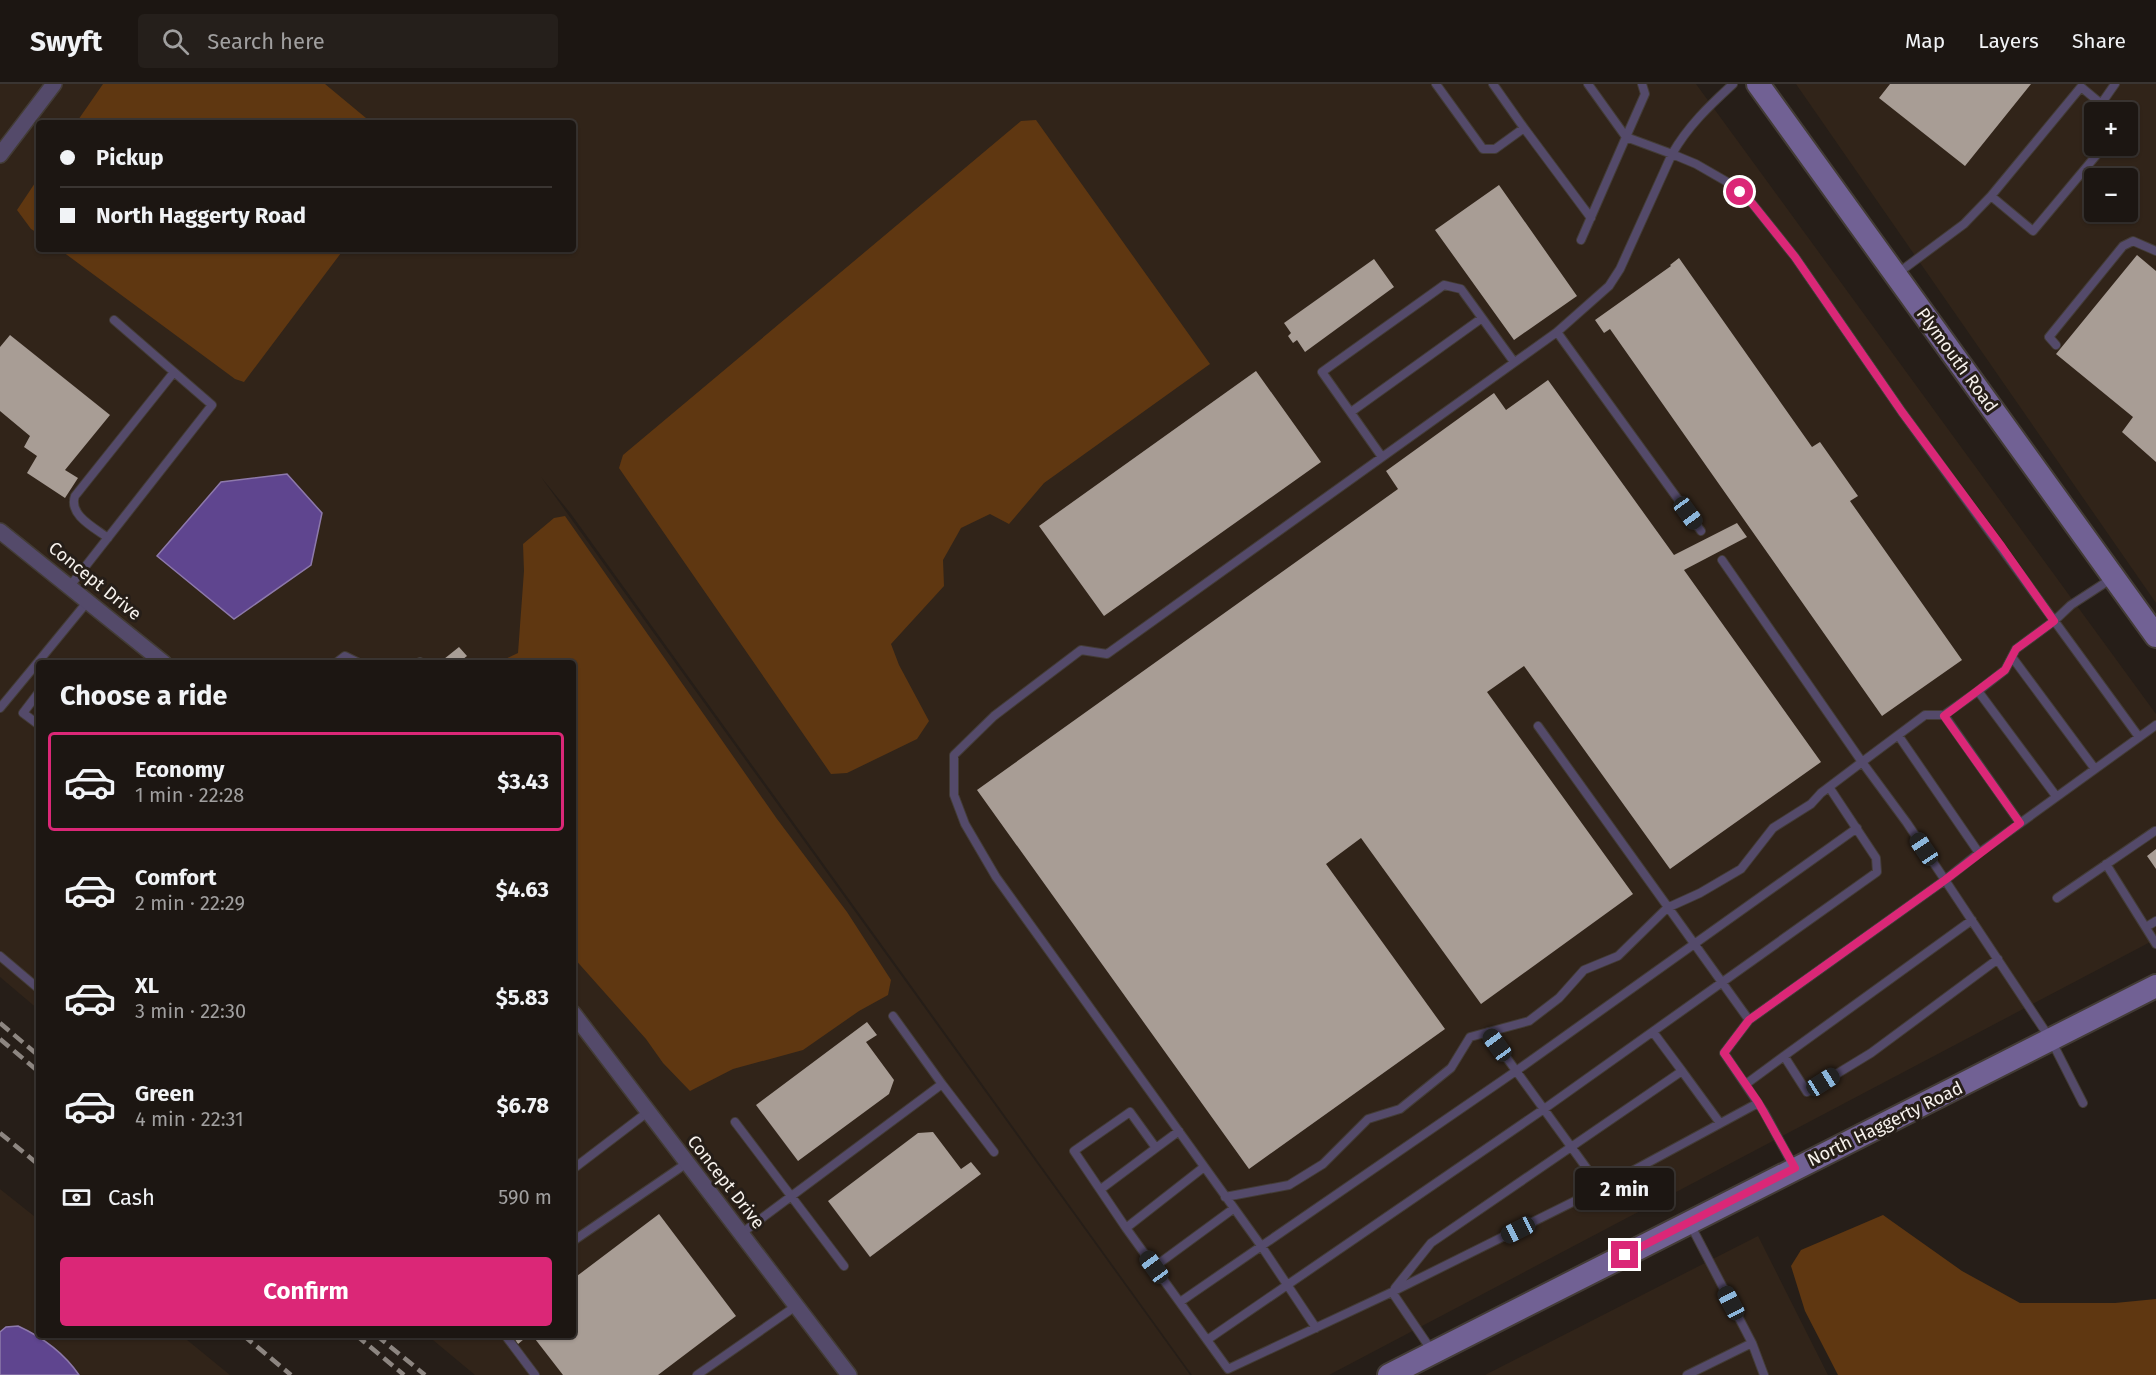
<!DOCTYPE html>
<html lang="en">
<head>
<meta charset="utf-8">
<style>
  :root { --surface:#1c1612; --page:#251f1b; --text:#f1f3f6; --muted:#a09f9f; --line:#3a3532; --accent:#db2777 }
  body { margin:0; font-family:"Fira Sans",sans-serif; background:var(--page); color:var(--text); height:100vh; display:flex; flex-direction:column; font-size:22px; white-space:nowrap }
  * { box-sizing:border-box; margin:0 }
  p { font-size:20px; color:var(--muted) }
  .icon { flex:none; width:33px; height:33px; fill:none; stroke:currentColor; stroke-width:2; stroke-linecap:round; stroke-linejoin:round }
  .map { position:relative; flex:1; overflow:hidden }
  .panel { position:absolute; left:36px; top:576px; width:540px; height:678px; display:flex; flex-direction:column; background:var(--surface); border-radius:6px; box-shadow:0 2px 4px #0004,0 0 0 2px var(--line) }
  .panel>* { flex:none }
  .banner { position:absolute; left:36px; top:36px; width:540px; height:132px; border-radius:6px; box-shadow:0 2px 4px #0004,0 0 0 2px var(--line); display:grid; align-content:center; height:132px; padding:0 24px; background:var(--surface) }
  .fabs { position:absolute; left:2084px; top:18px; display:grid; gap:12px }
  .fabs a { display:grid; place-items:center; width:54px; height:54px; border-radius:6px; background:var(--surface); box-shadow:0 2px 4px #0004,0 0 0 2px var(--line); font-size:30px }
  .end { position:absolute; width:27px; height:27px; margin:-14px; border:8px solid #db2777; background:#fff; box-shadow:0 0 0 3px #fff }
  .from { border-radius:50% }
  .bubble { position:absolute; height:42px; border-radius:6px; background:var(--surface); box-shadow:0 2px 4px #0004,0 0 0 2px var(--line); font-size:20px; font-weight:700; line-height:42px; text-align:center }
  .car { position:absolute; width:18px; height:36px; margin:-18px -9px; border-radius:8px; box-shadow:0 0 4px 2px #0007; background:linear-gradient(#222 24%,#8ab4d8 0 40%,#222 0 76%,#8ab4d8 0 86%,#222 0) }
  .banner b { display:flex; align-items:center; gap:21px; height:57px; font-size:22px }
  .banner b+b { border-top:2px solid var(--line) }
  .banner i { width:15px; height:15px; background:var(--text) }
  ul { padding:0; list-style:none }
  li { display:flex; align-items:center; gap:18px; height:99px; margin:0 12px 9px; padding:0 12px; border:3px solid transparent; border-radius:6px }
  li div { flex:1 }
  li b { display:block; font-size:22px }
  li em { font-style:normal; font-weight:700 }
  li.current { border-color:var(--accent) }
  li>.icon { width:54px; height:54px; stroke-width:1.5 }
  h2 { padding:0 24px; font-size:27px; line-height:72px }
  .pay { display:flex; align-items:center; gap:15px; height:66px; padding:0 24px; font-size:22px }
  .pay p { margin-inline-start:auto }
  .primary-button { display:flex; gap:12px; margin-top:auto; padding:12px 24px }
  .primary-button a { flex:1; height:69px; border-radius:6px; background:var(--accent); color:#fff; font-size:24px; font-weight:700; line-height:69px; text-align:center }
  header { display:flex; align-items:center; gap:36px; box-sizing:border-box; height:84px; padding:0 30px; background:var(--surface); border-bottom:2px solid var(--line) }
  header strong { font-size:28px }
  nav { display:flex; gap:33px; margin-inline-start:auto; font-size:21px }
  .search { width:420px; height:54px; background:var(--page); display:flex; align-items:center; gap:15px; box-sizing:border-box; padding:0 21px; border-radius:6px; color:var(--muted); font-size:22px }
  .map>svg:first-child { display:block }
  .built { fill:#312419; fill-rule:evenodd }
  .green { fill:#5f3711 }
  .water { fill:#5f458f; stroke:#8d79ab; stroke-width:1.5 }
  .building { fill:#a89d95 }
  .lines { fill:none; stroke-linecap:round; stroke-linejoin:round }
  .lane-casing { stroke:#433c36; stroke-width:10 }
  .street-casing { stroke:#433c36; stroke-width:18 }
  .secondary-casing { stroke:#433c36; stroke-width:26 }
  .lane { stroke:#544a6a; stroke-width:8 }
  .street { stroke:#544a6a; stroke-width:15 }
  .secondary { stroke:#716194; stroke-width:22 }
  .rail { stroke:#8d8681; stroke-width:4.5; stroke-dasharray:12 6; stroke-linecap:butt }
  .route { stroke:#db2777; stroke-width:8 }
  .labels { text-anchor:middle; stroke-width:6; stroke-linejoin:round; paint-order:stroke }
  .street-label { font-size:18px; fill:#f7f2ed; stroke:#261e18 }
</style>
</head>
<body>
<header>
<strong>Swyft</strong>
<div class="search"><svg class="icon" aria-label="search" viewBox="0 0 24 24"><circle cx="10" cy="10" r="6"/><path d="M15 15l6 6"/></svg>Search here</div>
<nav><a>Map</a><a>Layers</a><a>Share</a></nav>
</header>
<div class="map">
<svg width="2156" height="1291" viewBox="0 0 2156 1291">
  <rect width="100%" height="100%" fill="#261e18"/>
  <path class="built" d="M0 0H1696L2156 630V855L1329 1291H1192L571 430 541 393 1190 1291H475L427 1251H573V579H39V926L0 893ZM39 39H573V165H39Z
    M1796 0H2156V519ZM2094 28H2127V62H2094ZM2094 94H2127V128H2094Z
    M0 1105 39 1136V1251H181L230 1291H0Z
    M1758 1152 1828 1291H1485Z"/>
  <path class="green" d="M103 0H325L372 39H76Z
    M1036 36 1210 280 1044 399 1009 440 990 430 961 444 943 476 944 502 891 560 899 581 929 637 917 655 847 689 831 690 619 384 623 371 1021 37Z
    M39 93V150L31 145 17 126Z
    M59 165H344L244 298 235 295Z
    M565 432 777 735 847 828 891 896 888 911 859 927 803 966 733 985 690 1007 663 979 646 955 573 873V579H497L518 569 524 487 523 460 554 434Z
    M1883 1131 1962 1187 2020 1219H2115L2156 1215V1291H1838L1805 1227 1791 1182 1801 1166Z"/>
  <path class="water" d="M287 390 322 429 311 481 234 535 157 472 221 398Z
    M18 1242C42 1253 64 1269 79 1291H0V1248L6 1243Z"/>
  <path class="building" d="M1890 0H2031L1965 82 1879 14Z
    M1499 101 1577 212 1514 256 1435 146Z
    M2137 171 2156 187V378L2122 348 2133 333 2056 270Z
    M1679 174 1812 363 1820 358 1858 412 1850 417 1962 576 1882 632 1610 245 1604 249 1595 236 1671 182 1670 181Z
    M1374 175 1394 203 1305 268 1297 256 1293 259 1288 252 1291 249 1284 239Z
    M10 251 110 331 65 386 78 394 65 414 27 389 37 372 24 363 30 352 0 327V263Z
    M1256 287 1321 378 1104 532 1039 442Z
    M1548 296 1674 471 1737 439 1747 453 1684 486 1821 678 1670 785 1524 582 1487 608 1633 810 1481 920 1361 754 1326 780 1445 945 1249 1085 977 706 1398 405 1386 387 1494 309 1506 326Z
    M459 563 467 572 458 579H439Z
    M2156 765V785L2147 772Z
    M867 938 877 951 866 958 894 996 889 1010 798 1077 756 1021Z
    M933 1048 961 1085 971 1078 981 1090 870 1173 828 1117 918 1049Z
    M659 1130 736 1232 658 1291H563L532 1251H573V1195Z
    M512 1251H529L518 1260Z"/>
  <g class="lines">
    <g class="lane-casing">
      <path id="lane" d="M1436 0 1483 65H1495L1524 44 1591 134
        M1493 0 1524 44
        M1642 0 1645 10 1626 53 1672 70C1688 42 1709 22 1733 0
        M2101 20 2115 0
        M1991 112 2033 147 2104 62
        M1581 156 1626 53 1588 0
        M1898 189 1964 140 1991 112 2081 3 2111 28
        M1557 248 1701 447
        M2056 261 2049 253 2123 162 2133 157 2156 167
        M1351 328 1482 234
        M1382 373 1322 288 1444 201 1461 205 1514 278
        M108 454C95 444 68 431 75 412L174 288
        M70 502 212 321 114 236
        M2012 573 2095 685
        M39 579 38 578 88 517
        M336 579 345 572 359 579
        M419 579 420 578
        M1978 607 2056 712
        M39 608 23 629 39 641
        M0 624 38 578
        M1944 631 2020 739
        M1538 642 1749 936
        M1898 651 1979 769
        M2106 780 2156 860
        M2057 814 2155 747
        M2146 843 2156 837
        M0 872 39 905
        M1488 948 1601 1104 1604 1102
        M1653 948 1682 987
        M1784 972 1972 836
        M942 1000 994 1068
        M1746 1000 1784 972 1807 1008 1871 969 1998 875
        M2083 1019 2051 956 1945 796 1979 769 2156 641
        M735 1038 844 1182
        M1179 1047 1156 1064 1130 1028 1074 1067 1126 1144 1228 1285 1392 1208 1601 1104 1758 1019
        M1794 1083 1764 1028 1724 969 1749 936 1945 796 1907 739 1862 678 1925 631H1944L1978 607 2005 586 2016 565 2054 537 2071 521 2111 495
        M573 1085 649 1027
        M1101 1105 1156 1064
        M1225 1113 1289 1101 1323 1080 1368 1035 1400 1025 1451 984 1470 953 1529 937 1559 914 1584 886 1618 872 1667 824 1700 809 1741 785 1773 744 1811 720 1821 709 1862 678 1722 476
        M1690 1140 1752 1259 1764 1291
        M1126 1144 1204 1083
        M742 1149 942 1000 893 932
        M573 1157 687 1079
        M1154 1183 1233 1125
        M1395 1204 1431 1159 1682 987 1720 1039
        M1392 1208 1432 1267
        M1180 1218 1516 987 1857 744
        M1316 1244 1262 1163 996 793 965 740 954 711V671L994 632 1081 566 1107 570 1557 248 1609 202 1620 185 1672 70 1696 80 1729 99 1751 118 1795 173 1902 328 2139 653
        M505 1251 535 1291
        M1207 1256 1544 1025 1877 788 1876 774 1829 703
        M697 1291 796 1222
        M1687 1291 1752 1259"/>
    </g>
    <g class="street-casing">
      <path id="street" d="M0 71 54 0
        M0 447 164 579
        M573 929 849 1291"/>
    </g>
    <g class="secondary-casing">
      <path id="secondary" d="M1758 0 2156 552
        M1389 1291 2156 902"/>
    </g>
    <use href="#lane" class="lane"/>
    <use href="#street" class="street"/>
    <use href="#secondary" class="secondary"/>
    <path class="rail" d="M0 939 39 972
      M0 955 39 988
      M0 1049 39 1081
      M243 1251 291 1291
      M356 1251 404 1291
      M376 1251 425 1291"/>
  </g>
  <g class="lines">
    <path class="route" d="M1625 1171 1795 1084 1758 1018 1724 969 1749 936 1945 796 2020 739 1944 632 2005 586 2016 565 2054 537 2002 463 1902 328 1795 173 1751 118 1740 108"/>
  </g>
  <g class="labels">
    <g class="street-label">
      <text transform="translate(1957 276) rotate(54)" y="6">Plymouth Road</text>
      <text transform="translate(95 497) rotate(39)" y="6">Concept Drive</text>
      <text transform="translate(1885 1040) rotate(-26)" y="6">North Haggerty Road</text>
      <text transform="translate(726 1098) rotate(52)" y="6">Concept Drive</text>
    </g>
  </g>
</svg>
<div class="fabs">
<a>+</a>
<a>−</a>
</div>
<i class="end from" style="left:1740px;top:108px"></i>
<i class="end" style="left:1625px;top:1171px"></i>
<div class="bubble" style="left:1575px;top:1084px;width:99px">2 min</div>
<i class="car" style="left:1688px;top:429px;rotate:144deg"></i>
<i class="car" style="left:1924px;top:765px;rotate:326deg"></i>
<i class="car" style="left:1497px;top:961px;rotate:324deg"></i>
<i class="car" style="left:1823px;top:998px;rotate:58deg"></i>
<i class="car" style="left:1518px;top:1146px;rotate:243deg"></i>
<i class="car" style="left:1154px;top:1183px;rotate:324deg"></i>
<i class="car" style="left:1731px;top:1219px;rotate:332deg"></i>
<div class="banner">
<b><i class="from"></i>Pickup</b>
<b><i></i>North Haggerty Road</b>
</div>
<section class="panel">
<h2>Choose a ride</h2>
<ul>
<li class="current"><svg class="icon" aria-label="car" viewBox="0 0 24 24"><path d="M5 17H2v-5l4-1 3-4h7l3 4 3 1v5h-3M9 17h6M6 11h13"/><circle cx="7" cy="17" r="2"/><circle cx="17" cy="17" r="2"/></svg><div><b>Economy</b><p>1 min · 22:28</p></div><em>$3.43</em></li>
<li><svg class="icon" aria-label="car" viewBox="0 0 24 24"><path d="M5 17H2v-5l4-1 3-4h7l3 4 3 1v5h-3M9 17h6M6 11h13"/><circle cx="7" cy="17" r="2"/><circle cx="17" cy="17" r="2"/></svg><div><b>Comfort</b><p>2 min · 22:29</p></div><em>$4.63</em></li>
<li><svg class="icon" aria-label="car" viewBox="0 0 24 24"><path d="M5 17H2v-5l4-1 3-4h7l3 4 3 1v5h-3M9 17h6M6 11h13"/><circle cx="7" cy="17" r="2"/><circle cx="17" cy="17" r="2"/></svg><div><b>XL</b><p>3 min · 22:30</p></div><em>$5.83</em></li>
<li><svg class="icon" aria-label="car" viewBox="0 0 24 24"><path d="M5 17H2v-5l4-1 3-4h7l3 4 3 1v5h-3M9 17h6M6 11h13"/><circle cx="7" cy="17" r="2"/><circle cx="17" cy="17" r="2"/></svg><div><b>Green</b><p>4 min · 22:31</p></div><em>$6.78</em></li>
</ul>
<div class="pay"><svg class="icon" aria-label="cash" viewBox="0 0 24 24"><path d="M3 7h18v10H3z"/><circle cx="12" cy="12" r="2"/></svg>Cash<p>590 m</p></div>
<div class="primary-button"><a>Confirm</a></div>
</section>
</div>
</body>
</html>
